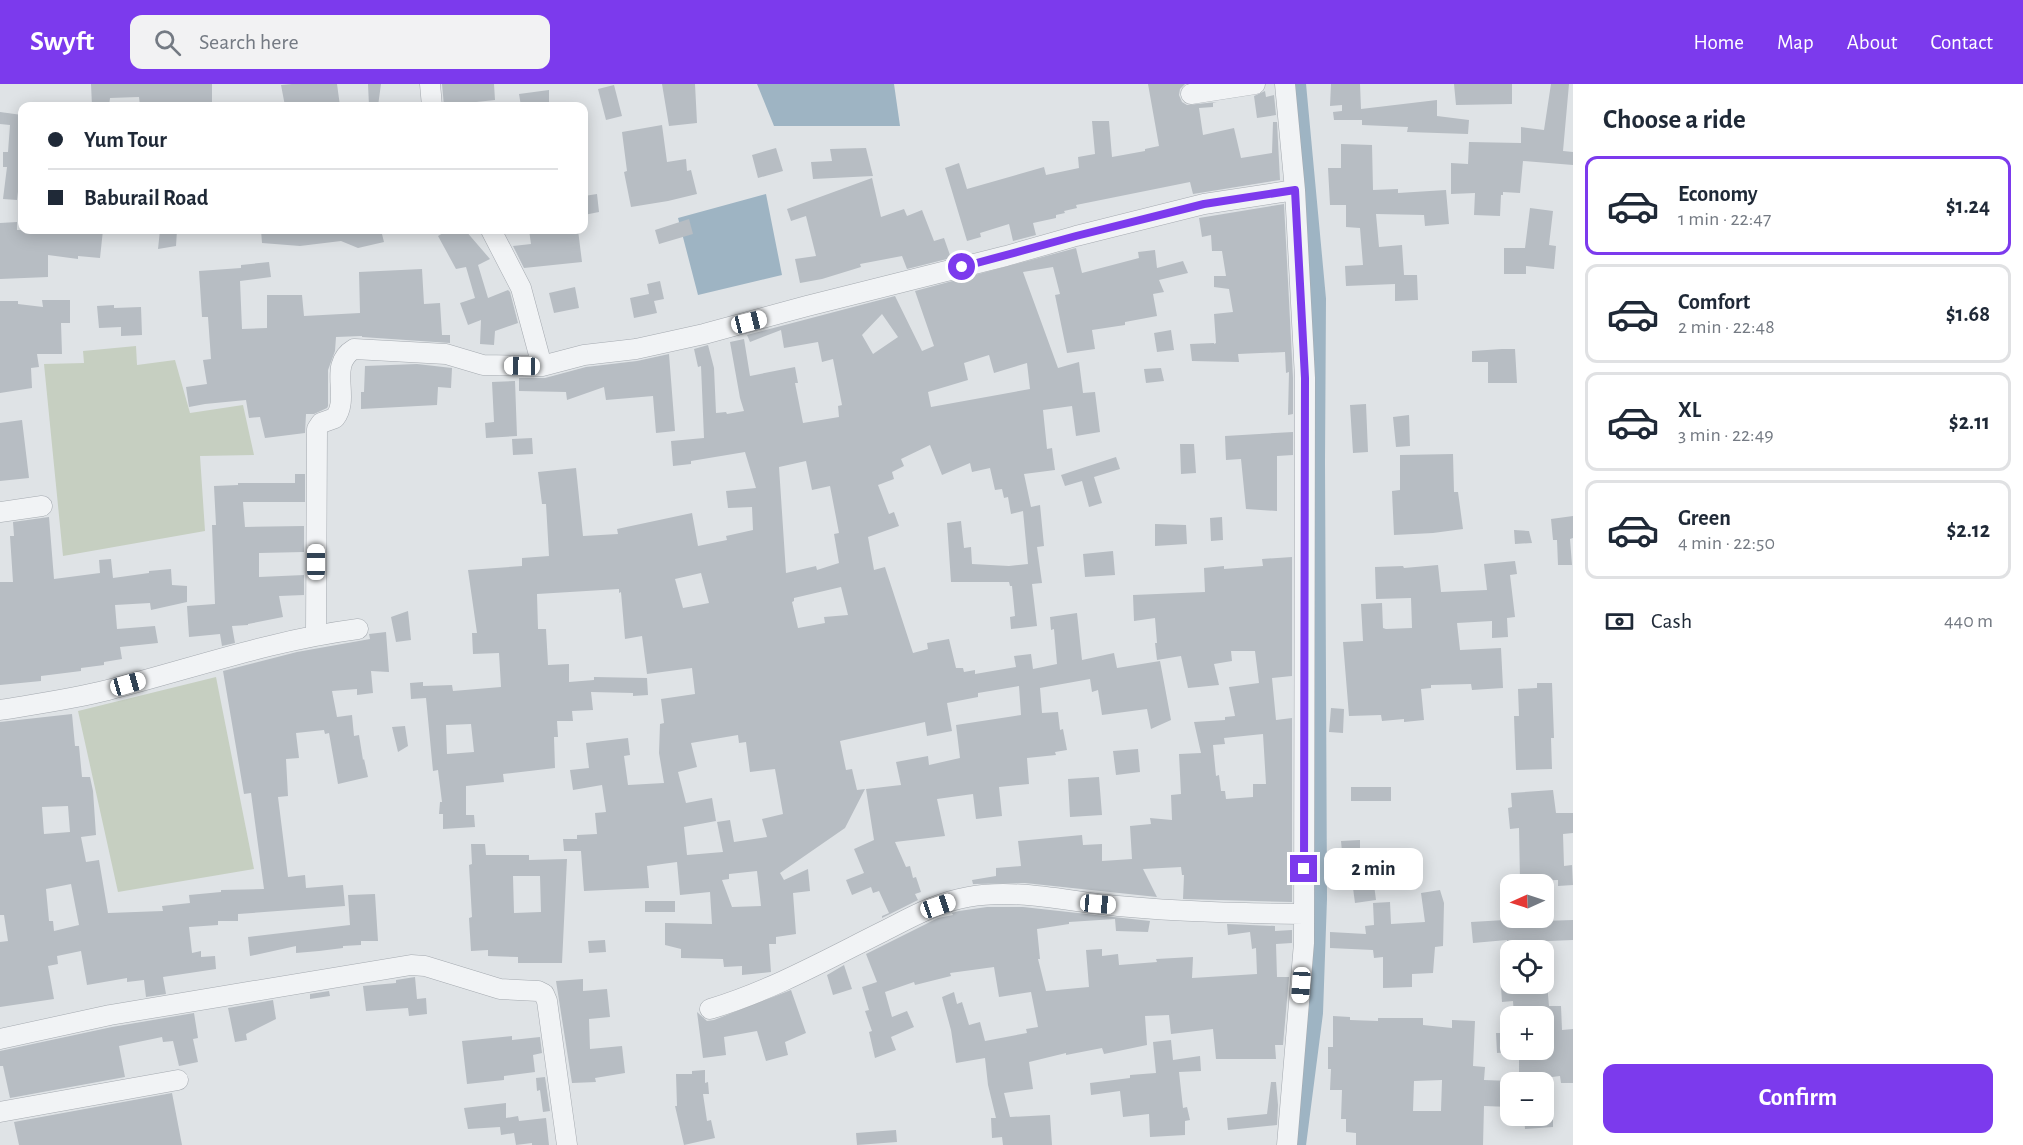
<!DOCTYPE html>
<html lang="en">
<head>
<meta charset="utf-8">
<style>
  :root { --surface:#fff; --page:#f2f2f3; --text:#1f2937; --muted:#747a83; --line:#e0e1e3; --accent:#7c3aed }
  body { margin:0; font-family:"Alegreya Sans",sans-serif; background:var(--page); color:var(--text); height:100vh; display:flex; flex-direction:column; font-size:22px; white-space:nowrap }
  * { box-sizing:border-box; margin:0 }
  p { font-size:20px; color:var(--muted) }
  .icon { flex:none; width:33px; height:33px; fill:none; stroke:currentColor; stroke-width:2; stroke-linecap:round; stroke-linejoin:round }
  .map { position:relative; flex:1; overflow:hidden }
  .drawer { display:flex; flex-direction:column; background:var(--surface); width:450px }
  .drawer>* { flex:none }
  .banner { position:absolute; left:18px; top:18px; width:570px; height:132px; border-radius:12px; box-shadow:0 3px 15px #0003; display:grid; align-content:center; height:132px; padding:0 30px; background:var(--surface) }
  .needle { width:39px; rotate:267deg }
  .controls { position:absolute; left:1500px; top:790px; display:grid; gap:12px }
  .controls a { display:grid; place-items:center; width:54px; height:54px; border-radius:12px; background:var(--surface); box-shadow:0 3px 15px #0003; font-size:30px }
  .end { position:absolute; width:27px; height:27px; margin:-14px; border:8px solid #7c3aed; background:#fff; box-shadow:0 0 0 3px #fff }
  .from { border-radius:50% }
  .bubble { position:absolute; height:42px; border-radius:12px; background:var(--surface); box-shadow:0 3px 15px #0003; font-size:20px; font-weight:700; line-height:42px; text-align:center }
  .car { position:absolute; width:18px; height:36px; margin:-18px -9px; border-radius:8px; box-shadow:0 0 4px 2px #0007; background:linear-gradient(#fff 24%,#345 0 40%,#fff 0 76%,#345 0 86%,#fff 0) }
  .banner b { display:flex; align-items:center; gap:21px; height:57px; font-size:22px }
  .banner b+b { border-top:2px solid var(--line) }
  .banner i { width:15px; height:15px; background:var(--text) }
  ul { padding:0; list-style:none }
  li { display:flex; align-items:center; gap:18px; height:99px; margin:0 12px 9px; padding:0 18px; border:3px solid var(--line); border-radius:12px }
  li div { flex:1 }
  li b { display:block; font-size:22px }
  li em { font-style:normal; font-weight:700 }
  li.active { border-color:var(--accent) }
  li>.icon { width:54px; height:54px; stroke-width:1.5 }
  h2 { padding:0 30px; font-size:27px; line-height:72px }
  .pay { display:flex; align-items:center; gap:15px; height:66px; padding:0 30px; font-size:22px }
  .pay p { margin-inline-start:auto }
  .primary-button { display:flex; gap:12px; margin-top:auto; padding:12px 30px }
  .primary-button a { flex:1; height:69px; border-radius:12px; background:var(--accent); color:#fff; font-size:24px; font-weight:700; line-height:69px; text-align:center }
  header { display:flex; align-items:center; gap:36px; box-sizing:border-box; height:84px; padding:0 30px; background:var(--accent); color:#fff }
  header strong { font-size:28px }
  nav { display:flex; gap:33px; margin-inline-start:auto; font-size:21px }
  .search { width:420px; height:54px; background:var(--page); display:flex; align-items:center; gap:15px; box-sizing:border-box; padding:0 21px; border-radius:12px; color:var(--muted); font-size:22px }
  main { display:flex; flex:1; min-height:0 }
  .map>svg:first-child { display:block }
  .green { fill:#c6cfc1 }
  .water { fill:#9eb4c3 }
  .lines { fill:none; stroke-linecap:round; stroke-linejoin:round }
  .canal { stroke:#9eb4c3; stroke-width:16 }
  .building { fill:#b7bdc3; fill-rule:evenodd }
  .minor-casing { stroke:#a5aab0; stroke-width:21 }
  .minor { stroke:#f1f3f5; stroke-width:20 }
  .route { stroke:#7c3aed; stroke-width:8 }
</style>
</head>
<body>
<header>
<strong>Swyft</strong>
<div class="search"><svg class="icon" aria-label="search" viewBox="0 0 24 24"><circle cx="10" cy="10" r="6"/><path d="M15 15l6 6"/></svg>Search here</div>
<nav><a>Home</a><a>Map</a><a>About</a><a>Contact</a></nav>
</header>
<main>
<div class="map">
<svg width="1573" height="1061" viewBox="0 0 1573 1061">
  <rect width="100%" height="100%" fill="#dfe3e6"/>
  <path class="green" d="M136 262 137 281 175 276 190 329 243 321 254 371 200 372 205 447 63 472 44 280 84 279 83 267Z
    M216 593 254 785 118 808 78 627Z"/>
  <path class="water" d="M757 0H894L900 42H774Z
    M766 110 782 191 698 211 678 134Z"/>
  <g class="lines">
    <path class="canal" d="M1298 1061 1315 929 1319 815 1317 378 1318 215 1298 0"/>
  </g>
  <path class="building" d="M91 0H212V22H140L139 13 110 14 109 22H92Z
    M292 0H337L340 22H285L281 1Z
    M368 0H381L378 22H369Z
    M442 0H494L495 16 467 19 468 22H444Z
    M662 0H695L697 39 669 42Z
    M1148 0H1185L1180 5 1179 11 1182 18 1187 21 1217 18 1213 19V23L1199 24 1203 51 1234 44 1241 74 1272 69 1273 38H1277L1280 96 1193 110 1190 98 1076 121 1077 124 1064 127 1065 129 1056 131V134L1033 139 1036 151 1013 157 1009 140 980 149 981 153 967 157 945 84 959 79 967 105 1044 83 1046 91 1079 84 1078 73 1095 70 1092 37H1109L1112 73 1145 67V65L1159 62Z
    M1331 0H1360L1361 25 1437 16V32L1469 36 1468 50 1407 48 1408 43 1362 41V36H1334L1333 28 1342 27V21L1330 22Z
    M1454 0H1512V20L1456 21Z
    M1551 0H1569L1563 67 1573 68V81L1523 77 1520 109 1503 108V111H1501L1500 132 1474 131 1475 109 1451 110V79L1468 80 1469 58 1521 59V43L1544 46Z
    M614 1 622 32 606 36 598 5Z
    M549 6V22H521L519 10Z
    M1265 7 1266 13 1274 11 1276 31 1257 34 1254 12Z
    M0 28 22 31V83H21L17 116 3 115 7 83H3V68H8L10 41 0 40Z
    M662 41 667 78 686 75 687 87 691 86 697 110 668 117 631 123 624 88 627 87 622 48Z
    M1341 60 1372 61 1373 106 1398 105V109L1446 106 1449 140 1425 142 1424 131 1376 130 1379 163 1402 161 1404 191H1417L1418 216 1395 217V200L1346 202 1345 182 1363 181 1360 144 1346 143V121H1330L1328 84H1341Z
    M776 64 783 87 758 94 752 71Z
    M866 64 873 92 813 95 811 78 832 77 830 65Z
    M872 94 881 133 904 125 907 132 922 126 934 157 944 154 951 174 907 185 902 172 860 180 861 183 822 195 800 199 795 175 816 172 806 132 791 137 787 125Z
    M597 110 599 128 584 131V112Z
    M1284 120 1293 294V330L1288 331 1289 288 1286 289 1285 268 1238 270 1239 278 1192 277 1190 260 1214 259V260L1216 259 1214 230 1233 228 1229 205 1214 203V192H1226L1222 167H1212L1211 151 1202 153 1199 134Z
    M1530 124 1553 127 1549 161 1556 162 1554 185 1526 182V190H1504V164H1525Z
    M689 135 693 150 659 160 655 146Z
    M17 138V146L88 147V146H103L100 174 78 172V175L48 171V193L0 195V139Z
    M160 146H177L176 162 158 165Z
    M261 146H369V149L381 146 384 158 358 164 341 157 300 162 262 159Z
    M448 146H465L490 175 478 181 488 214 508 206 510 208 518 239 495 247 494 261 480 260 481 236 468 241 460 219 475 214 466 183 456 185 438 152Z
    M529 146H578L582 178 524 184 513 162 531 160Z
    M1076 164 1082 189 1139 174 1138 168 1155 166 1157 184 1183 177 1188 189 1159 196 1164 208 1153 210 1157 232 1125 238V241L1092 246 1095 265 1067 269 1055 211 1060 210 1053 183 1023 188 1058 284 1079 278 1083 309 1095 308 1100 348 1076 352 1072 322 1043 326 1047 365 1052 364 1055 386 1024 390 1031 423 1040 421 1044 462 1037 463 1042 499 1032 500 1037 542 1011 545 1010 533 1015 532 1012 502H1010L1009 498H951L947 439 961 437 964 464 971 463 972 480 1009 482 1028 480 1023 427 1011 430 1008 413 1004 414 1002 405 995 406 990 384 972 388 970 379 942 391 930 361 901 375 904 382 892 388 894 395 878 401 889 430 894 428 899 442 868 453 874 486 885 483 913 569 928 565 927 559 949 555 956 584H963L964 588 975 586V590L1016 583 1014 572 1031 570 1033 585 1057 580 1054 545 1051 546 1050 533 1077 529 1082 576 1114 569 1117 584 1160 577 1171 636 1151 645 1147 625 1102 631 1098 606 1092 608 1090 595 1040 604 1042 629 1058 628 1060 646 1063 645 1067 666 1055 668 1056 671 1027 674 1029 700 999 703 1002 732 976 735 973 710 937 715 945 752 895 758 906 783 910 782 913 794 916 793 921 808 915 810 918 816 882 834V832L889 829 879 807 873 809 871 803 852 811 846 796 864 789 854 765 874 756 866 705 901 701 896 678 928 672 929 681 960 674 956 641 1021 631 1019 602 978 609V613L947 619 952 647 927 652 925 638 840 657 846 686 852 685 857 706 865 705 845 744 780 789 784 796 808 785 810 807 793 809 796 850 776 853V860H769L771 888 742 891V882L724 883 723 875 681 874V865L665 861V839L712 840 710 808 680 811 677 778 647 782 649 804 584 807 581 767H564L563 755H577V751L597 750 595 729 606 728 602 701 573 706 570 686 589 684 586 659 628 654 630 671 624 672 628 701 664 699 659 669 660 640 664 639 661 615 695 610 692 584 647 590 642 552 625 555 621 508 619 509V505L537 510 538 545H546L548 581 569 580V598L594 596V593L647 594 648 611 633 612V609L591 608 593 626 572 627 573 637H557L558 653H554L555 684 503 690 504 698 466 702V731H474L475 743 443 745V730H439L440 718H442L438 686 433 687 426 614 411 615 410 599 423 598V602L452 601 453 607 501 603 499 569 473 570 472 549H477L468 486 522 482V474L549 472 546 420H542L538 388 576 384 583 452 618 450 617 445 692 429 698 462 727 456 726 452 753 446 752 423 728 424 726 407 756 404 745 368 691 377V380L673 382 671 357 704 354 701 282 698 283 694 265 708 261 714 284 716 329 726 328 727 330 744 327 740 314 730 258 744 255 750 292 795 283 798 299H795L803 339 839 333 838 322 842 321 833 275 822 278 818 258 784 264 781 246 750 258 747 251 895 212 922 267 934 262 915 207ZM882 230 898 253 873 270 862 251ZM989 271 994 289 1027 279 1030 305 931 323 928 308 968 296 964 279ZM806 377 812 406 830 402 839 449 834 450 839 479 817 486 816 482 786 489 779 383ZM701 489 709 519 683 524 675 495ZM841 503 848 531 824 533 825 539 798 544 792 518 794 517V514ZM471 640 474 668 447 670 446 641ZM738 651 739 659 746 658 750 688 775 685 783 730 762 735 767 753 734 758 730 736 717 738 723 768 687 771 684 743 716 737 712 714 686 719 678 688 697 683 691 659ZM757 787 761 822 732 823 722 796 729 795V790Z
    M269 178 271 193 240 197 242 245 267 244V211H302L304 232 360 229 359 188 422 185 424 220 440 219 442 251H450V259L362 253V252L336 253 335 267 328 286V322L327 324 314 330H306L305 349 265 354 260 333 249 334 246 316 205 320 189 323 186 303 207 300 203 276 211 275 208 233H202L199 187 241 184V181Z
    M660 197 664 215 654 217 657 229 634 234 630 214 649 210 647 200Z
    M575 203 579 224 554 229 549 209Z
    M42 216H70V239H61L62 270H37L39 283 31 284 32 304 0 309V217H18V220L43 223Z
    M114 221V224L141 223 142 251 121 252V243L99 244 97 222Z
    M1171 246 1174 266 1157 268 1154 249Z
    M1502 265H1515L1517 299H1488V278H1472V267Z
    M669 270 675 347 656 349 653 312 606 316 604 303 567 316 566 308 519 307V294H545L586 283 637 277Z
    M417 280 452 284 451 304 438 303 437 321 361 325V308H364L365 282Z
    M1161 284 1164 297 1146 299 1144 285Z
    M515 297 517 352 486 354 485 339 494 338 492 298Z
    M1366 320 1368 368 1353 369 1350 321Z
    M1409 331 1410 362 1396 363 1393 333Z
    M22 336 29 394 0 397V339Z
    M1293 348V371L1277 372V427L1246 425 1241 375 1226 376 1225 352Z
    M532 354 533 370 513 371 512 355Z
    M1180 360H1194L1196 389 1181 390Z
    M1453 370 1454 408H1458L1463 445 1433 449 1394 451 1392 407 1400 406V371Z
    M1116 373 1120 385 1094 393 1102 419 1089 423 1082 397 1065 402 1061 391Z
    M295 390H305V418H243L245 443 304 442V468L259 469V493L304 491V511L279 512 283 533 248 540V541L232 542 235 559 222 562 220 550 189 553 187 522 215 520 212 441H216L214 402 238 401V399H295Z
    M1573 432V454L1570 455 1572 481H1558L1557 456H1553L1551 435Z
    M49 433 54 495 100 489 99 476 111 475 113 494 149 489V487L171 485 172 501 187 502V518L151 526 150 519 115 521 117 545 155 542 158 559 120 563 122 575 104 578V581L81 584V587L41 592V597L0 601V498H13L10 452H14L13 438Z
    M1222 433 1223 456 1211 457 1210 434Z
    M1155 440 1186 441 1187 460 1155 462Z
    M1514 446 1529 447 1532 459 1515 460Z
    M1113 467 1115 491 1085 493 1083 470Z
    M1292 473V592L1272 594 1276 636 1292 634V818L1183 815 1184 791H1182L1181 783 1143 785 1157 813 1025 799 973 800 972 796 996 792V784L1021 782 1018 757 1082 751 1083 761 1102 760V777L1132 775 1130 742 1151 740 1150 734 1172 736 1171 711 1181 710 1179 670 1201 669 1194 638 1225 636V633L1235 632 1229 603 1259 599 1255 567H1231L1232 577 1214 580 1219 601 1188 604 1181 572 1157 576 1155 559H1157L1155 534 1134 537 1133 511 1205 508 1204 484 1224 482V485L1263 482 1262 475ZM1263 650 1266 700H1253V713L1226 715 1225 707H1221L1219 691 1216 692 1213 661 1225 660 1224 654Z
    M1515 477 1517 490 1510 491 1515 533 1507 534 1508 553 1492 554V537L1457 539 1460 566 1501 564 1503 604 1472 606 1471 600 1431 601V604L1421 605 1424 636 1404 638V635L1382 637 1381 631 1349 632 1343 558 1363 557 1361 520 1382 519 1383 544 1386 545 1412 544 1411 514 1376 515 1375 483 1403 482 1404 484 1438 481 1441 508 1487 506 1484 480Z
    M408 527 411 556 396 558 391 533Z
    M386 548 389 588 371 587 373 609 357 611V605L332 607 337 633 352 631 354 652 359 651 363 676 364 675 368 693 338 700 329 649 325 650 324 646 296 649 299 674 286 675 288 712 278 713 288 793 305 791 306 804 343 801 345 822 238 830V837H218V841L189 843 192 869 201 867V873L215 872 216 885 163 893 166 910 146 913 144 896 127 898V894L87 901 81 867 57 872 58 880 48 882 54 915 0 923V858L8 857 4 831H0V638L72 630 75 662H79L82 693H90L93 707 96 751 81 753 86 778 99 776 108 829 163 827 162 822 190 819 189 811 221 808V806L264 805 251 709 244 710 223 587 297 568 370 555 369 550ZM68 722 70 748 44 750 42 723ZM71 800 79 841 54 847 53 837H49L46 805Z
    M1537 599H1552L1554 654H1551L1552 685 1516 686 1514 632H1519L1518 605 1537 604Z
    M1331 624 1344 625 1343 649 1329 648Z
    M405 642 408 662 398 668 392 643Z
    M1138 665 1140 688 1116 691 1113 667Z
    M1099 693 1102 731 1070 733 1068 695Z
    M1351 703H1391V717H1351Z
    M1553 706 1556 729H1573V749L1563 750 1564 782 1572 781 1573 801 1558 802V796L1520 797 1519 744 1510 745 1508 724 1512 723 1511 709Z
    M1360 756V767L1371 766 1372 776 1397 773 1399 790 1373 793 1376 816 1355 819 1351 789 1344 790 1341 757Z
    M471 760H485L486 771H529V776L567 775 562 879H518V873L488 872V866L471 867 469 834 472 833 469 781 472 780ZM513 792H540L541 828 514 829Z
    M1440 806 1444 819 1443 862 1435 863 1433 889 1412 890V903L1383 904V873L1374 874 1373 866 1330 864V848L1366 850 1365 842 1374 841 1373 819 1390 818 1391 840 1425 838 1421 809Z
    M375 810 378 857H361V861L343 862V864L319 867 296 869V862L250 872 248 853 350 841 348 811Z
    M645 817H675V828H645Z
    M987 823H1023L1150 837 1148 848 1116 847 1115 835 1069 838V840L1037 845 1040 875H1038L1046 907 1089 903 1086 866 1102 865V872L1118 870 1119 881 1157 878 1156 875 1193 873 1192 894 1257 890 1256 864 1252 865 1250 848 1228 851 1227 840 1275 842V847L1292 846V859L1276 860 1277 893H1289L1283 961H1275L1276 975H1216L1213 945 1171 950 1169 931 1145 932 1147 961 1104 970 1102 964 1066 971V969L1029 978 1033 1005 1004 1009 1010 1033 1050 1031 1052 1061H1003L1002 1053 992 1054 991 1034H996L988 1001 985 974 956 979 951 946 942 913 954 908 957 920 962 918 969 941 980 938 985 957 1027 949 1026 945 1038 943 1031 908 999 913 994 883 950 889 951 892 915 901 914 898 885 908 892 933 907 927 914 943 891 953 896 966 875 974 869 948 872 947 865 927 869 926 862 903 877 898 866 870 938 834 953 831 952 829 959 827Z
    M1505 834H1543V837L1573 836V856L1521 858 1522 863 1507 864V856L1473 859 1471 838 1505 836Z
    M605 856 606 868 589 869 588 857Z
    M844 881 852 905 833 911 827 891Z
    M415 893 417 915 426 914 427 930 409 932 408 924 366 927 363 902 396 899V896Z
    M583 895V907L607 905 610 933 589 935 590 965 622 962 625 989 595 994 596 998 572 999 556 897Z
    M1547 900 1549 922H1561L1562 946 1573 945V999H1561L1560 992 1519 997V966H1550L1549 940 1544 941V933H1514L1513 917 1502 918 1501 903Z
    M791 906 806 949 785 958 788 971 766 977 757 947 724 953 726 971 703 974 697 928 707 937 714 936Z
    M329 907 330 912 310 915V910Z
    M273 916 276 935 246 950 247 956 235 958 228 924Z
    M194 929 198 954 193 955 198 978 179 982 173 957 163 958 162 953 119 962 125 993 10 1014 3 982H0V967L112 943Z
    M1333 932 1350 933V936L1378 937V934H1423V941L1452 944V936L1475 937 1473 982 1485 983 1484 996 1510 997V1023L1484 1022 1483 1061H1356V1049L1346 1048V1035H1341L1342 1006H1330L1331 985H1328V963H1333ZM1442 996 1441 1027H1413L1414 997Z
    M1496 949H1510V968L1497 969Z
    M512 952V956L540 953 542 969 533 971 535 988 504 992V996L467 1000 462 957Z
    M1171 956 1173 976 1200 972 1201 987 1179 988 1183 1024 1187 1023 1190 1036 1185 1037V1051L1150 1053 1149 1030 1123 1033 1120 1007 1091 1011 1090 999 1130 994V991L1156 989 1153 958Z
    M705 986V999L708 998 709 1010H703L707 1037 711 1036 715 1054 684 1061 675 1022H677L676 990H692V987Z
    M545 993 550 1027 543 1028 540 1006 537 1007 536 994Z
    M1271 998H1276L1278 1021 1277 1041 1228 1046 1227 1034 1267 1030Z
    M172 1009 182 1061H19L14 1038Z
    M506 1019V1034L518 1032 519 1037 546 1034 549 1061H532V1059L516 1061 514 1049 501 1051 500 1043 468 1045 464 1024Z
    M1524 1032H1553V1043L1525 1045Z
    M896 1046 897 1058 857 1061 856 1049Z"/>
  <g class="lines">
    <g class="minor-casing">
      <path id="minor" d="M430 0 432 22
        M1285 0 1295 106 1305 294 1304 859 1287 1061
        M1191 10 1255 0
        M491 146 521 204 542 282 584 271 636 265 704 250 807 222 1006 172 1076 152 1204 120 1295 106
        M0 428 42 422
        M316 550 317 345 321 339 335 334C351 313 327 281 354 265L446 270 483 281 542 282
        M0 626C36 620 73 615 108 606 191 585 272 556 358 545
        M710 925C770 907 824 877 880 849 908 835 937 818 968 813 1017 804 1069 818 1118 822 1180 828 1242 829 1304 830
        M0 955 110 931 411 881 425 882 500 905 538 907 544 910 547 917 567 1061
        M0 1028 178 996"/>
    </g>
    <use href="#minor" class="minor"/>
  </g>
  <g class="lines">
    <path class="route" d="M962 183 1076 152 1204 120 1295 106 1305 294 1304 785"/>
  </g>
</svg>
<div class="controls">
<a><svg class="needle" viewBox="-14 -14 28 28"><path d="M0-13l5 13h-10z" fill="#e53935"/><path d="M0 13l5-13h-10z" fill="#747a83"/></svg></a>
<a><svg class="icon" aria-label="locate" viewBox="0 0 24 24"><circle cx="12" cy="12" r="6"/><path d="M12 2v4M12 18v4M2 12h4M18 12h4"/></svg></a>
<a>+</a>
<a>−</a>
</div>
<i class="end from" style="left:962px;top:183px"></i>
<i class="end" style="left:1304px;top:785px"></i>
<div class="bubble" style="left:1324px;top:764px;width:99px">2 min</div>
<i class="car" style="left:749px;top:238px;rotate:76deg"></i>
<i class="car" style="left:522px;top:282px;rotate:271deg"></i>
<i class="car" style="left:316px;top:478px;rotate:0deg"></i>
<i class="car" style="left:128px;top:600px;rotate:74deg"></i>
<i class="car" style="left:1098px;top:820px;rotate:95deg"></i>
<i class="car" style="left:938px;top:822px;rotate:71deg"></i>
<i class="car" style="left:1301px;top:901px;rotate:184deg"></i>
<div class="banner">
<b><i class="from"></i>Yum Tour</b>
<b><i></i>Baburail Road</b>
</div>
</div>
<section class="drawer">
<h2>Choose a ride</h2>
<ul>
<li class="active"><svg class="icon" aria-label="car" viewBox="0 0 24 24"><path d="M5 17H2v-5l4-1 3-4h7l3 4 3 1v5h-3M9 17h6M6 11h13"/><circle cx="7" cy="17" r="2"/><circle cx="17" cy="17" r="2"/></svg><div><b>Economy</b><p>1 min · 22:47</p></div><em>$1.24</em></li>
<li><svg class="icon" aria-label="car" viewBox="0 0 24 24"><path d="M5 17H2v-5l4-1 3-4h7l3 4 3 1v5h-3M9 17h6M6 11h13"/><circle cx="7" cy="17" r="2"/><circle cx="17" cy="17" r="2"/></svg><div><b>Comfort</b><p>2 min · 22:48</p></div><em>$1.68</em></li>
<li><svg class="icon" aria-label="car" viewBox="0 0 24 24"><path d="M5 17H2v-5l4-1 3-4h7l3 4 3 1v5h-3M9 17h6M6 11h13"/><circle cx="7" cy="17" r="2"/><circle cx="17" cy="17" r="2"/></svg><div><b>XL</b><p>3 min · 22:49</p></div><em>$2.11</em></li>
<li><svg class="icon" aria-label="car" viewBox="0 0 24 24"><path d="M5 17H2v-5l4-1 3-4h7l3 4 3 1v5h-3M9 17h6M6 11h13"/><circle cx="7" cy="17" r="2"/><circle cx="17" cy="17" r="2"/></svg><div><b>Green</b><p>4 min · 22:50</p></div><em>$2.12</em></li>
</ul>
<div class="pay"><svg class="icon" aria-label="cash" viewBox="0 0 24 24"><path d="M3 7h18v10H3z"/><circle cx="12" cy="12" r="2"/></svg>Cash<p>440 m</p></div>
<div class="primary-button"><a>Confirm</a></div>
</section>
</main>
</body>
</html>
